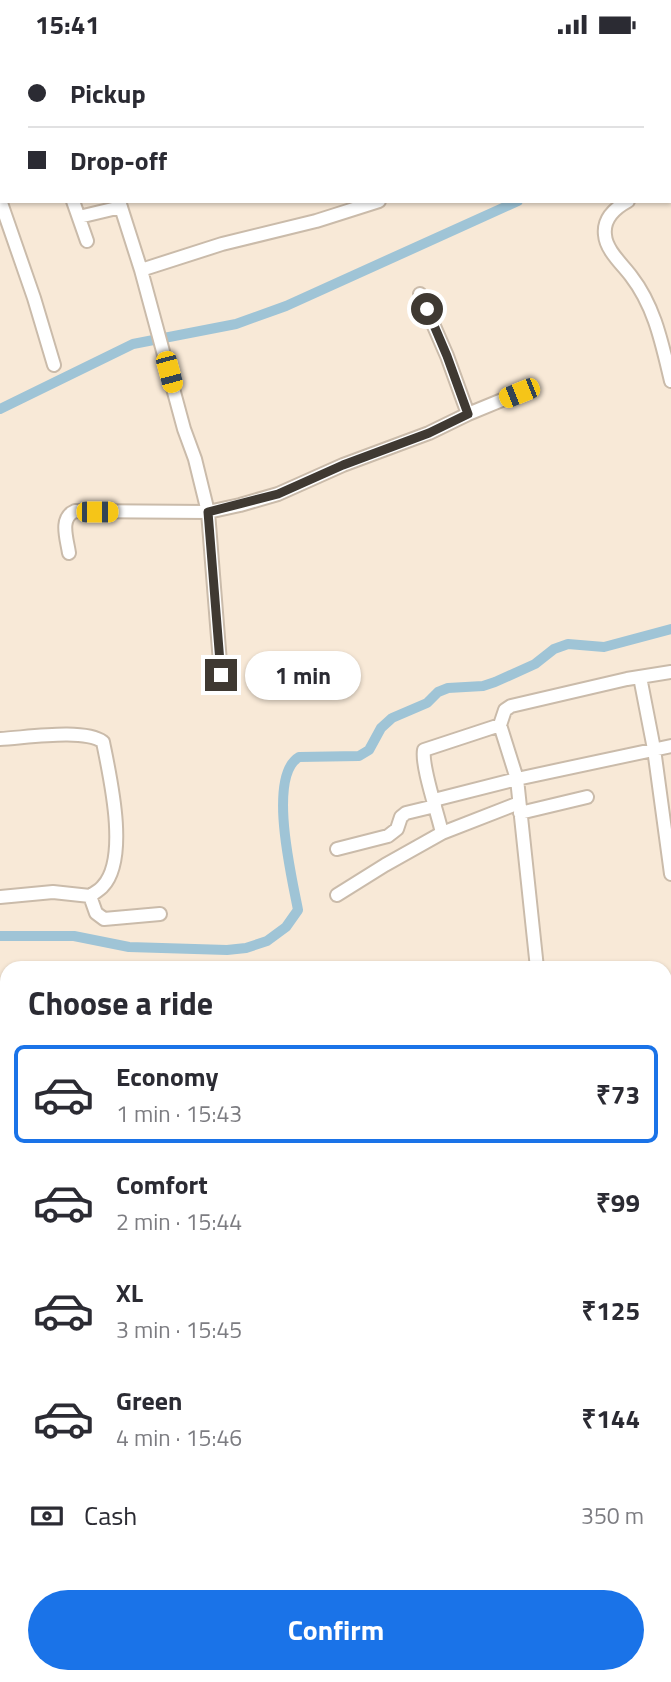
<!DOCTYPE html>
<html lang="en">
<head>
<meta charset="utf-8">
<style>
  :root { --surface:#fff; --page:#f7f7f7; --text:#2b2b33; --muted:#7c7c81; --line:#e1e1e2; --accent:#1a73e8 }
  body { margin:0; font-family:"Titillium Web",sans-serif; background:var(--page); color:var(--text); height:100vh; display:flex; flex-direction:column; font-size:26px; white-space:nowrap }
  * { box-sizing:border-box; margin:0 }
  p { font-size:23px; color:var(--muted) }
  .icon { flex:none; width:38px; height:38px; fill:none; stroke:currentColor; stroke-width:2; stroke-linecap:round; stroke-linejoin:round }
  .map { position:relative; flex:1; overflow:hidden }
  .drawer { position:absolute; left:0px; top:912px; width:672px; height:723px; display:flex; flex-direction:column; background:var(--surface); border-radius:21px 21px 0 0; box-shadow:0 2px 5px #0004 }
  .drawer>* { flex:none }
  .banner { position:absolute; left:0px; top:0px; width:672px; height:154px; box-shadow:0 2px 5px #0004; display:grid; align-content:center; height:154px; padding:0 28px; background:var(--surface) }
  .end { position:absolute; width:32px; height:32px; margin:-16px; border:9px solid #3f3932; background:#fff; box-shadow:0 0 0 4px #fff }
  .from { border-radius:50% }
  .bubble { position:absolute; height:49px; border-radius:24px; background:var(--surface); box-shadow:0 2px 5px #0004; font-size:23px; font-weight:700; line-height:49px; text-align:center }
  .car { position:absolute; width:21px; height:42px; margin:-21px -10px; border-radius:9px; box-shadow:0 0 5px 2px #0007; background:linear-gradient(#f5c518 24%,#345 0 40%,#f5c518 0 76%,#345 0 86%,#f5c518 0) }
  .banner b { display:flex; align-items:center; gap:24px; height:66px; font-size:26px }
  .banner b+b { border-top:2px solid var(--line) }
  .banner i { width:18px; height:18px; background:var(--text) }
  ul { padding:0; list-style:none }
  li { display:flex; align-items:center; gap:21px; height:98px; margin:0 14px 10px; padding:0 14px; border:4px solid transparent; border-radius:10px }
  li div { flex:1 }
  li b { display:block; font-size:26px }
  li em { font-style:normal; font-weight:700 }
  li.current { border-color:var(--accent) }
  li>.icon { width:63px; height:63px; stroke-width:1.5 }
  h2 { padding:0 28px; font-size:32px; line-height:84px }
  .pay { display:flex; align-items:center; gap:18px; height:77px; padding:0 28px; font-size:26px }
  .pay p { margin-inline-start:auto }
  .cta { display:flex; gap:14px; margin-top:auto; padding:14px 28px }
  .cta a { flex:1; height:80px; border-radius:42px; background:var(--accent); color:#fff; font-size:28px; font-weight:700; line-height:80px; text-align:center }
  .status { display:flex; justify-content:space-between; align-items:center; height:49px; padding:0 35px; background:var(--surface); direction:ltr }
  .status svg { height:19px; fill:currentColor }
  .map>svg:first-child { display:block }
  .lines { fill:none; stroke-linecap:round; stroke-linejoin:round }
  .stream { stroke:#9fc4d6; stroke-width:3.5 }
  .canal { stroke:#9fc4d6; stroke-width:10 }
  .minor-casing { stroke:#cabbaa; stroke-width:16 }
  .minor { stroke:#fff; stroke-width:12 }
  .route { stroke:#3f3932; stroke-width:9 }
</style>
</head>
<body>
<div class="status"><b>15:41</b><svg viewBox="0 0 49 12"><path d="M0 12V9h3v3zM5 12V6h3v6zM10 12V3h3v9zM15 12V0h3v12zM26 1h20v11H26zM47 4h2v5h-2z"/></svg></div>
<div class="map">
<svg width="671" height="1633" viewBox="0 0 671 1633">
  <rect width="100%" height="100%" fill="#f8e9d7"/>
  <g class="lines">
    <path class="stream" d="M349 0 351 2
      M670 96H671"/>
    <path class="canal" d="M0 360 133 295 236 275 286 257 518 152
      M0 887H74L129 898 227 901 246 899 267 892 286 878 298 861C292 829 267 727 299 708L359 707 369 701 381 679 392 669 427 654 438 643 448 639 483 637 495 633 535 615 554 600 568 595 604 598 671 580"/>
    <g class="minor-casing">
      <path id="minor" d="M74 0 75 2
        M551 2 553 0
        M0 41H2
        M0 151 34 249 54 316
        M73 152 87 192
        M119 152 141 221 184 380 195 410 208 463 221 626
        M628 152C615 159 603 170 605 186 606 201 622 215 631 227 655 258 662 295 671 332
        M79 168 121 158
        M141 221 222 195 316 172 379 152
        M420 245 447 307 468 365
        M69 504C67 490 59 469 75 462L208 463 240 456 278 445 343 416 429 384 468 365 519 344
        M640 628 654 700 671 825
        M500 676 505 661 511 657 627 630 671 623
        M0 690C25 689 84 679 103 693 110 728 129 809 103 837 100 841 94 844 90 847
        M434 751 517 730 500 676 424 701C421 717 438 765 442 784
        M520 764 587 748
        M337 800 388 787 397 780 401 768 406 764 435 757
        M337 846 385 816 442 784 519 754
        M0 848 53 843 90 847 96 864 104 870 160 865
        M537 919 517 730 671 697
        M665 964 671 962
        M0 1069 7 1067
        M665 1110 671 1109
        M0 1208 7 1207
        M665 1245 671 1242
        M0 1317 7 1314
        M665 1334 671 1333
        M665 1520H671
        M0 1581 7 1579
        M366 1628 367 1633"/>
    </g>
    <use href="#minor" class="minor"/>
  </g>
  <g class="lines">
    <path class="route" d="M221 626 208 463 278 445 343 416 429 384 468 365 447 307 427 260"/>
  </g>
</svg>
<i class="end from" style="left:427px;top:260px"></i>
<i class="end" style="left:221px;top:626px"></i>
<div class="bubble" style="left:245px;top:602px;width:116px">1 min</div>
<i class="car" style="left:169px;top:323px;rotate:165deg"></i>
<i class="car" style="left:519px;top:344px;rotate:248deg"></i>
<i class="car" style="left:97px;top:463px;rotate:90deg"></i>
<div class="banner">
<b><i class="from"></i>Pickup</b>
<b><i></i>Drop-off</b>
</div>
<section class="drawer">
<h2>Choose a ride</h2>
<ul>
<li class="current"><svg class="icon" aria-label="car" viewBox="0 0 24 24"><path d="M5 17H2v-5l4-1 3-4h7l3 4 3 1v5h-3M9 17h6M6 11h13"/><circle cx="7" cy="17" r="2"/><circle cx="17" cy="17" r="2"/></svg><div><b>Economy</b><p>1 min · 15:43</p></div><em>₹73</em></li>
<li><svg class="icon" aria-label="car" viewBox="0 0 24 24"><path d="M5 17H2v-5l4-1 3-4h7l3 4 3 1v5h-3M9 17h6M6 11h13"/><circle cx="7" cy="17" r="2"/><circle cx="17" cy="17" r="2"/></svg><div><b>Comfort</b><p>2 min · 15:44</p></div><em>₹99</em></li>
<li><svg class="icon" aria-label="car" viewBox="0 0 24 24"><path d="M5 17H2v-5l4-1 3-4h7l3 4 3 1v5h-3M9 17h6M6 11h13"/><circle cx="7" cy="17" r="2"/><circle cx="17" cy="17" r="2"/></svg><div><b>XL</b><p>3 min · 15:45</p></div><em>₹125</em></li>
<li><svg class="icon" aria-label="car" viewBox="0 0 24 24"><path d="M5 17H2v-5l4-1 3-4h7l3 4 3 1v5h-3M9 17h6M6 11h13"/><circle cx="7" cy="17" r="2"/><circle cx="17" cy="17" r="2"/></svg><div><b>Green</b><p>4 min · 15:46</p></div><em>₹144</em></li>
</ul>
<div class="pay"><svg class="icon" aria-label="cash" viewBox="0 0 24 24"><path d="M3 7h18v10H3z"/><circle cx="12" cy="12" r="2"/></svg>Cash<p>350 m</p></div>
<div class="cta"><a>Confirm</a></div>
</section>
</div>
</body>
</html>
